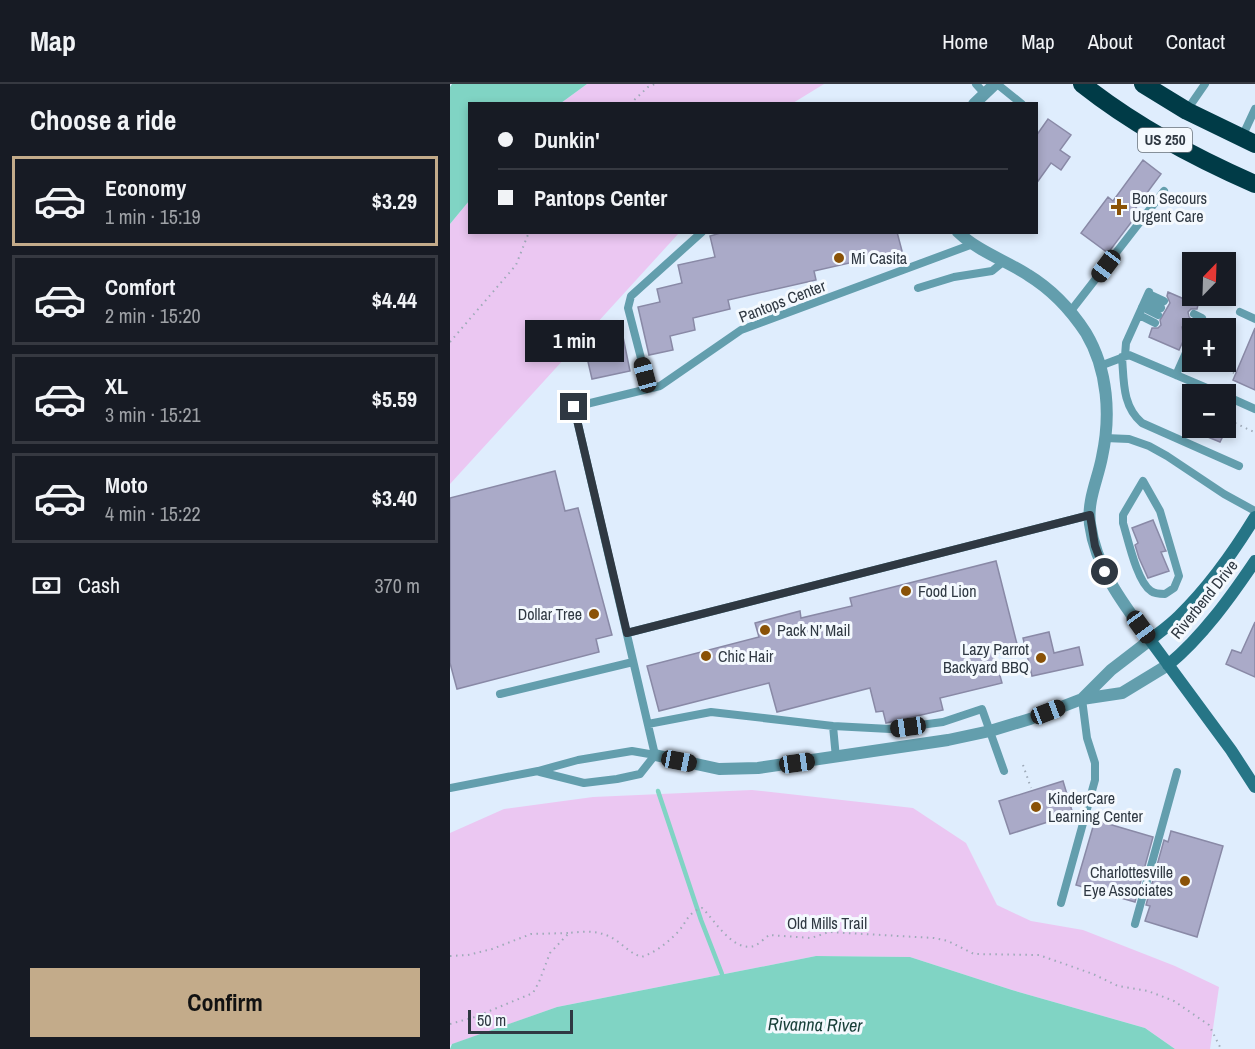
<!DOCTYPE html>
<html lang="en">
<head>
<meta charset="utf-8">
<style>
  :root { --surface:#171b24; --page:#242831; --text:#f1f3f6; --muted:#9ea1a6; --line:#363941; --accent:#c3ab8a }
  body { margin:0; font-family:"Archivo Narrow",sans-serif; background:var(--page); color:var(--text); height:100vh; display:flex; flex-direction:column; font-size:22px; white-space:nowrap }
  * { box-sizing:border-box; margin:0 }
  p { font-size:20px; color:var(--muted) }
  .icon { flex:none; width:33px; height:33px; fill:none; stroke:currentColor; stroke-width:2; stroke-linecap:round; stroke-linejoin:round }
  .map { position:relative; flex:1; overflow:hidden }
  .details { display:flex; flex-direction:column; background:var(--surface); width:450px }
  .details>* { flex:none }
  .top-card { position:absolute; left:18px; top:18px; width:570px; height:132px; border-radius:0px; box-shadow:0 3px 9px #0003; display:grid; align-content:center; height:132px; padding:0 30px; background:var(--surface) }
  .needle { width:39px; rotate:23deg }
  .tools { position:absolute; left:732px; top:168px; display:grid; gap:12px }
  .tools a { display:grid; place-items:center; width:54px; height:54px; border-radius:0px; background:var(--surface); box-shadow:0 3px 9px #0003; font-size:30px }
  .scale { position:absolute; left:18px; bottom:15px; width:105px; box-sizing:border-box; padding-left:6px; border:3px solid #2f3842; border-top:0; font-size:16px; line-height:21px; white-space:nowrap; color:#2f3842; -webkit-text-stroke:4px #f4f9fe; paint-order:stroke }
  .end { position:absolute; width:27px; height:27px; margin:-14px; border:8px solid #2f3842; background:#fff; box-shadow:0 0 0 3px #fff }
  .from { border-radius:50% }
  .bubble { position:absolute; height:42px; border-radius:0px; background:var(--surface); box-shadow:0 3px 9px #0003; font-size:20px; font-weight:700; line-height:42px; text-align:center }
  .car { position:absolute; width:18px; height:36px; margin:-18px -9px; border-radius:8px; box-shadow:0 0 4px 2px #0007; background:linear-gradient(#222 24%,#8ab4d8 0 40%,#222 0 76%,#8ab4d8 0 86%,#222 0) }
  .top-card b { display:flex; align-items:center; gap:21px; height:57px; font-size:22px }
  .top-card b+b { border-top:2px solid var(--line) }
  .top-card i { width:15px; height:15px; background:var(--text) }
  ul { padding:0; list-style:none }
  li { display:flex; align-items:center; gap:18px; height:90px; margin:0 12px 9px; padding:0 18px; border:3px solid var(--line); border-radius:0px }
  li div { flex:1 }
  li b { display:block; font-size:22px }
  li em { font-style:normal; font-weight:700 }
  li.active { border-color:var(--accent) }
  li>.icon { width:54px; height:54px; stroke-width:1.5 }
  h2 { padding:0 30px; font-size:27px; line-height:72px }
  .pay { display:flex; align-items:center; gap:15px; height:66px; padding:0 30px; font-size:22px }
  .pay p { margin-inline-start:auto }
  .primary-button { display:flex; gap:12px; margin-top:auto; padding:12px 30px }
  .primary-button a { flex:1; height:69px; border-radius:0px; background:var(--accent); color:#111; font-size:24px; font-weight:700; line-height:69px; text-align:center }
  header { display:flex; align-items:center; gap:36px; box-sizing:border-box; height:84px; padding:0 30px; background:var(--surface); border-bottom:2px solid var(--line) }
  header strong { font-size:28px }
  nav { display:flex; gap:33px; margin-inline-start:auto; font-size:21px }
  main { display:flex; flex:1; min-height:0 }
  .map>svg:first-child { display:block }
  .green { fill:#ebc7f2 }
  .water { fill:#80d4c4 }
  .lines { fill:none; stroke-linecap:round; stroke-linejoin:round }
  .stream { stroke:#80d4c4; stroke-width:4.5 }
  .building { fill:#aaaac8; stroke:#8989a6; stroke-width:1.5 }
  .path { stroke:#9eaab8; stroke-width:2; stroke-dasharray:1.5 4.5; stroke-linecap:butt }
  .lane { stroke:#639ead; stroke-width:8 }
  .street { stroke:#639ead; stroke-width:12 }
  .secondary { stroke:#267586; stroke-width:12 }
  .highway { stroke:#003b47; stroke-width:18 }
  .route { stroke:#2f3842; stroke-width:8 }
  .poi-dot { fill:#8a5207; stroke:#f4f9fe; stroke-width:2 }
  .labels { text-anchor:middle; stroke-width:6; stroke-linejoin:round; paint-order:stroke }
  .shield { fill:#f4f9fe; stroke:#6a727a; stroke-width:1.5 }
  .shield-label { font-size:15px; font-weight:bold; fill:#2f3842 }
  .poi-label { font-size:16px; fill:#2f3842; stroke:#f4f9fe; text-anchor:start }
  .street-label { font-size:16px; fill:#2f3842; stroke:#f4f9fe }
  .water-label { font-size:18px; font-style:italic; fill:#163e37; stroke:#f4f9fe }
</style>
</head>
<body>
<header>
<strong>Map</strong>
<nav><a>Home</a><a>Map</a><a>About</a><a>Contact</a></nav>
</header>
<main>
<section class="details">
<h2>Choose a ride</h2>
<ul>
<li class="active"><svg class="icon" aria-label="car" viewBox="0 0 24 24"><path d="M5 17H2v-5l4-1 3-4h7l3 4 3 1v5h-3M9 17h6M6 11h13"/><circle cx="7" cy="17" r="2"/><circle cx="17" cy="17" r="2"/></svg><div><b>Economy</b><p>1 min · 15:19</p></div><em>$3.29</em></li>
<li><svg class="icon" aria-label="car" viewBox="0 0 24 24"><path d="M5 17H2v-5l4-1 3-4h7l3 4 3 1v5h-3M9 17h6M6 11h13"/><circle cx="7" cy="17" r="2"/><circle cx="17" cy="17" r="2"/></svg><div><b>Comfort</b><p>2 min · 15:20</p></div><em>$4.44</em></li>
<li><svg class="icon" aria-label="car" viewBox="0 0 24 24"><path d="M5 17H2v-5l4-1 3-4h7l3 4 3 1v5h-3M9 17h6M6 11h13"/><circle cx="7" cy="17" r="2"/><circle cx="17" cy="17" r="2"/></svg><div><b>XL</b><p>3 min · 15:21</p></div><em>$5.59</em></li>
<li><svg class="icon" aria-label="car" viewBox="0 0 24 24"><path d="M5 17H2v-5l4-1 3-4h7l3 4 3 1v5h-3M9 17h6M6 11h13"/><circle cx="7" cy="17" r="2"/><circle cx="17" cy="17" r="2"/></svg><div><b>Moto</b><p>4 min · 15:22</p></div><em>$3.40</em></li>
</ul>
<div class="pay"><svg class="icon" aria-label="cash" viewBox="0 0 24 24"><path d="M3 7h18v10H3z"/><circle cx="12" cy="12" r="2"/></svg>Cash<p>370 m</p></div>
<div class="primary-button"><a>Confirm</a></div>
</section>
<div class="map">
<svg width="805" height="965" viewBox="0 0 805 965">
  <rect width="100%" height="100%" fill="#dfedfd"/>
  <path class="green" d="M137 0H374L343 19H111Z
    M19 117 20 148 229 149 0 400V140Z
    M302 706 463 724 516 759 547 821 581 837 633 846 725 882 769 903 760 965H725L695 944 562 906 460 873 366 872 107 923 0 961V749L54 725 143 713Z"/>
  <path class="water" d="M2 0H137L111 19 20 20 19 117 0 140V3Z
    M366 872 460 873 562 906 695 944 725 965H0L2 960 107 923Z"/>
  <g class="lines">
    <path class="stream" d="M208 707 251 836 272 890"/>
  </g>
  <path class="building" d="M598 35 621 51 610 66 620 73 611 86 601 79 586 100V52Z
    M693 76 711 90 682 129 686 132 658 169 631 149 658 113 663 117Z
    M274 148H447L452 167 364 187 366 196 278 216 280 225 243 234 245 246 220 252 223 266 199 271 188 223 210 218 207 205 232 199 228 181 265 173 260 152Z
    M718 208 748 221 747 225H741L738 228 739 233 742 236 740 240H735L732 243 733 248 736 251 729 266 699 253 702 244H708L711 241 710 236 720 219 717 212Z
    M805 244V306L783 296Z
    M172 248 180 287 142 295 133 256Z
    M736 344H777L770 358Z
    M105 387 115 427 128 424 162 551 146 555 149 568 7 605 0 579V414Z
    M703 436 715 465 716 467 711 468 719 487 698 494 689 474 685 461 688 459 682 444Z
    M546 477 568 564 544 570 552 599 490 614 493 626 436 639 433 627 426 628 420 604 327 628 319 599 209 627 197 582 309 553 305 539 350 527 351 534 402 522 400 514Z
    M805 538V593L776 580 782 566 791 569Z
    M599 548 604 569 629 563 633 581 582 592 573 554Z
    M613 697 623 730 560 750 549 717Z
    M645 736 703 753 685 818 626 801Z
    M721 747 773 762 747 853 695 837 700 822 696 821 714 756 718 758Z"/>
  <g class="lines">
    <path class="path" d="M180 20 198 3 205 0
      M0 258 66 181 79 148
      M767 280 784 289
      M785 339 804 348
      M573 681 581 704
      M0 872 18 871 42 865 81 850 119 849
      M0 940 25 933 83 909 89 898 100 869 119 849C136 847 152 846 167 857 175 863 181 869 191 873 205 869 217 859 228 848 237 838 237 829 252 824 265 836 282 868 304 862 309 860 315 854 319 851L361 854 379 848 484 854 498 857 524 870 589 871 643 890 668 902 698 907 724 917 759 941 771 965"/>
    <path class="lane" d="M526 0 535 10
      M547 0 572 20
      M737 26 755 0
      M792 53 805 25
      M468 204 504 193 542 187 553 178
      M699 210 714 217
      M695 217 711 224
      M692 223 708 231
      M620 228 714 107
      M790 228 805 235
      M744 230 752 234 747 244
      M689 231 705 239
      M738 245 742 247
      M675 272 676 259 699 208
      M672 273C674 297 672 322 692 339L789 382
      M650 282 679 271 771 310
      M726 291 742 255
      M199 305 178 224 181 212 252 148
      M776 312 805 325
      M655 354 679 355 699 362 717 372 774 410 805 427
      M693 397 710 427 729 492 724 504 715 510C710 510 705 510 701 507 687 498 678 455 673 439V431Z
      M177 549 640 431
      M50 610 183 578
      M198 640 261 628 383 642 440 645 493 638 532 625 554 687
      M383 642 386 674
      M205 671 124 323 210 302 291 246 523 160
      M90 688 134 699 167 695 190 690 205 671
      M0 704 88 687 128 676 182 667 205 671
      M611 819 645 696V679L637 654 632 615
      M685 840 727 688"/>
    <path class="street" d="M524 20 545 0
      M508 148C529 168 555 176 578 191 601 205 621 226 636 249 658 286 661 332 652 373 648 395 637 416 640 440 646 485 674 521 700 556L661 586 632 615
      M205 671 269 685 308 684 498 656 540 647 580 635 632 615 672 609 718 581"/>
    <path class="secondary" d="M805 433C783 469 759 503 729 532 720 541 710 548 700 556L781 666 805 703
      M718 581C752 553 780 514 805 477"/>
    <path class="highway" d="M632 0C685 42 743 73 805 100
      M693 0 737 27 805 60"/>
  </g>
  <g class="lines">
    <path class="route" d="M124 323 177 549 640 431 645 462 655 488"/>
  </g>
  <g class="poi-dot">
    <path d="M666 114h6v6h6v6h-6v6h-6v-6h-6v-6h6z"/>
    <circle cx="389" cy="174" r="6"/>
    <circle cx="456" cy="507" r="6"/>
    <circle cx="144" cy="530" r="6"/>
    <circle cx="315" cy="546" r="6"/>
    <circle cx="256" cy="572" r="6"/>
    <circle cx="591" cy="574" r="6"/>
    <circle cx="586" cy="723" r="6"/>
    <circle cx="735" cy="797" r="6"/>
  </g>
  <g class="labels">
    <rect class="shield" x="688" y="44" width="54" height="24" rx="4.5"/>
    <g class="shield-label">
      <text x="715" y="61">US 250</text>
    </g>
    <g class="poi-label">
      <text x="682" y="120">Bon Secours<tspan x="682" dy="18">Urgent Care</tspan></text>
      <text x="401" y="180">Mi Casita</text>
      <text x="468" y="513">Food Lion</text>
      <text x="132" y="536" text-anchor="end">Dollar Tree</text>
      <text x="327" y="552">Pack N’ Mail</text>
      <text x="579" y="571" text-anchor="end">Lazy Parrot<tspan x="579" dy="18">Backyard BBQ</tspan></text>
      <text x="268" y="578">Chic Hair</text>
      <text x="598" y="720">KinderCare<tspan x="598" dy="18">Learning Center</tspan></text>
      <text x="723" y="794" text-anchor="end">Charlottesville<tspan x="723" dy="18">Eye Associates</tspan></text>
    </g>
    <g class="street-label">
      <text transform="translate(332 217) rotate(-21)" y="6">Pantops Center</text>
      <text transform="translate(754 515) rotate(-51)" y="6">Riverbend Drive</text>
      <text x="377" y="845">Old Mills Trail</text>
    </g>
    <g class="water-label">
      <text transform="translate(365 941) rotate(1)" y="6">Rivanna River</text>
    </g>
  </g>
</svg>
<div class="tools">
<a><svg class="needle" viewBox="-14 -14 28 28"><path d="M0-13l5 13h-10z" fill="#e53935"/><path d="M0 13l5-13h-10z" fill="#9ea1a6"/></svg></a>
<a>+</a>
<a>−</a>
</div>
<div class="scale">50 m</div>
<i class="end from" style="left:655px;top:488px"></i>
<i class="end" style="left:124px;top:323px"></i>
<div class="bubble" style="left:75px;top:236px;width:99px">1 min</div>
<i class="car" style="left:656px;top:182px;rotate:217deg"></i>
<i class="car" style="left:195px;top:291px;rotate:345deg"></i>
<i class="car" style="left:691px;top:543px;rotate:144deg"></i>
<i class="car" style="left:598px;top:628px;rotate:69deg"></i>
<i class="car" style="left:458px;top:643px;rotate:262deg"></i>
<i class="car" style="left:229px;top:677px;rotate:101deg"></i>
<i class="car" style="left:347px;top:679px;rotate:82deg"></i>
<div class="top-card">
<b><i class="from"></i>Dunkin'</b>
<b><i></i>Pantops Center</b>
</div>
</div>
</main>
</body>
</html>
